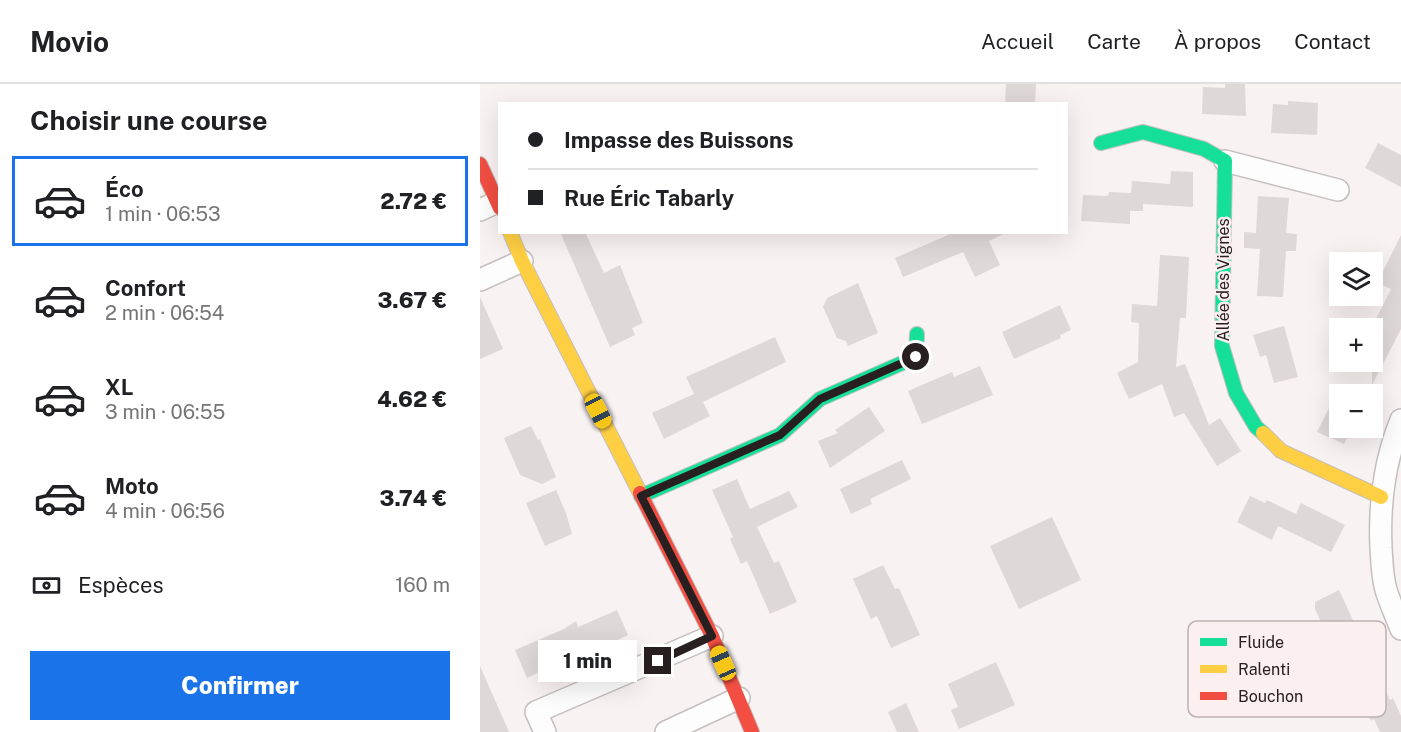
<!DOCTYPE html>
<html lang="fr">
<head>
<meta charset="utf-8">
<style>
  :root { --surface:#fff; --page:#f6f6f6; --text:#202124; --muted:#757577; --line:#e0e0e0; --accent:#1a73e8 }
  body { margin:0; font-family:"Public Sans",sans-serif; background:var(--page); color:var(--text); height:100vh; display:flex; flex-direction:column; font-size:22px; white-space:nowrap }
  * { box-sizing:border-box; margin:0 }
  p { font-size:20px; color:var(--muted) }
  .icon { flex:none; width:33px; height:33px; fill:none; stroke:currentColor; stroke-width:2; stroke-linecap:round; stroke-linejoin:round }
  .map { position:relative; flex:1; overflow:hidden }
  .panel { display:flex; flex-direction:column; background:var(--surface); width:480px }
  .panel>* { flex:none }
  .top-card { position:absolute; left:18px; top:18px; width:570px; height:132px; border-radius:0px; box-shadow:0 6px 24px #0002; display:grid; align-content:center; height:132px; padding:0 30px; background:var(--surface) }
  .fabs { position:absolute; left:849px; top:168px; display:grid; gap:12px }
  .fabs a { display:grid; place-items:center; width:54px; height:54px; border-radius:0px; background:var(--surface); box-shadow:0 6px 24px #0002; font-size:30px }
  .end { position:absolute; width:27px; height:27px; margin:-14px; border:8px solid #282020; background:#fff; box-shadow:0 0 0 3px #fff }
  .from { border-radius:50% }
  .bubble { position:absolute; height:42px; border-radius:0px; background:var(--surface); box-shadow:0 6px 24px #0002; font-size:20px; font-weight:800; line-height:42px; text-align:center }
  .car { position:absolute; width:18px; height:36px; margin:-18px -9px; border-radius:8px; box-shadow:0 0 4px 2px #0007; background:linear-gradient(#f5c518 24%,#345 0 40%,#f5c518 0 76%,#345 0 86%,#f5c518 0) }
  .top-card b { display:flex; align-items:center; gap:21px; height:57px; font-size:22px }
  .top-card b+b { border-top:2px solid var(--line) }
  .top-card i { width:15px; height:15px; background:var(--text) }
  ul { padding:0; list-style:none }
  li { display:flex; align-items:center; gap:18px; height:90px; margin:0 12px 9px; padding:0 18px; border:3px solid transparent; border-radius:0px }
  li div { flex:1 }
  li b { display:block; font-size:22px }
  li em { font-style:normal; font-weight:800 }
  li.active { border-color:var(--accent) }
  li>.icon { width:54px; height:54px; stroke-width:1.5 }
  h2 { padding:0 30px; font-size:27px; line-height:72px }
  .pay { display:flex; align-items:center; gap:15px; height:66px; padding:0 30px; font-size:22px }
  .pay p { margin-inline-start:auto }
  .button { display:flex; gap:12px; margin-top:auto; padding:12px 30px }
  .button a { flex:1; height:69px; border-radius:0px; background:var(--accent); color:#fff; font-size:24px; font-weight:800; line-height:69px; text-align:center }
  header { display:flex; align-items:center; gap:36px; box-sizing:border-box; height:84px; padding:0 30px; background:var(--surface); border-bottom:2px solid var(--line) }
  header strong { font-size:28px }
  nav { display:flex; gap:33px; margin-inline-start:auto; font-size:21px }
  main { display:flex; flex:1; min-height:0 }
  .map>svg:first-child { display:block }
  .building { fill:#dfd8d8 }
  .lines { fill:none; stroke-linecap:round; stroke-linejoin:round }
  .street-casing { stroke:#c5bebe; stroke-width:24 }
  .fast-casing { stroke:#c5bebe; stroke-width:16 }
  .slow-casing { stroke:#c5bebe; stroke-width:16 }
  .jam-casing { stroke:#c5bebe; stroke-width:16 }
  .street { stroke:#fefdfd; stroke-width:21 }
  .fast { stroke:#16e098; stroke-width:14 }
  .slow { stroke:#ffcf43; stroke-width:14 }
  .jam { stroke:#f24e42; stroke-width:14 }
  .route { stroke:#282020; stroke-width:8 }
  .labels { text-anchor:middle; stroke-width:5; stroke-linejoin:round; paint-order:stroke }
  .street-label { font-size:16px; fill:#282020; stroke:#fcefef }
  .key { fill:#fcefef; stroke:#bcb1b1; stroke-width:1.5 }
  .key-label { font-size:16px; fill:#282020 }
</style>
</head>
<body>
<header>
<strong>Movio</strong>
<nav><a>Accueil</a><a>Carte</a><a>À propos</a><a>Contact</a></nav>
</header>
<main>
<section class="panel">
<h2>Choisir une course</h2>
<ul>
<li class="active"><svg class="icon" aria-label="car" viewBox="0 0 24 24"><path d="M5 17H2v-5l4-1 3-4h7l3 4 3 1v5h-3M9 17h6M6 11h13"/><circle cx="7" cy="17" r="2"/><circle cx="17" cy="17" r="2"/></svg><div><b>Éco</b><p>1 min · 06:53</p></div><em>2.72 €</em></li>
<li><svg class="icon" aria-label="car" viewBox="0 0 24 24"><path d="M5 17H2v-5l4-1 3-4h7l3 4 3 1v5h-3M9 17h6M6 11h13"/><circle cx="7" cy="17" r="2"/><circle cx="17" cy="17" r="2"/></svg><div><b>Confort</b><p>2 min · 06:54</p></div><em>3.67 €</em></li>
<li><svg class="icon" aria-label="car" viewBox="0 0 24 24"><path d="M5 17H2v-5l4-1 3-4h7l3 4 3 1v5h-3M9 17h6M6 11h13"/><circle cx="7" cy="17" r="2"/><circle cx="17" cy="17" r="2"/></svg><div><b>XL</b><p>3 min · 06:55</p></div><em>4.62 €</em></li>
<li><svg class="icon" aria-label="car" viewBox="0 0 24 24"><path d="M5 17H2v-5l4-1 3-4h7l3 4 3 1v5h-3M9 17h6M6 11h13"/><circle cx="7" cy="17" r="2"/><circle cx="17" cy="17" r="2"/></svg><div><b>Moto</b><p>4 min · 06:56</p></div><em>3.74 €</em></li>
</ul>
<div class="pay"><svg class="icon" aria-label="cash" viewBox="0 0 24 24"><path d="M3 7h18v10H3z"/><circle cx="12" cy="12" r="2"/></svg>Espèces<p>160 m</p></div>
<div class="button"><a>Confirmer</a></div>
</section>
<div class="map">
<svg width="921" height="648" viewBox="0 0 921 648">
  <rect width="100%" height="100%" fill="#f9f2f2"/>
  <path class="building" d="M526 0H556L555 20H525Z
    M745 0H765L766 32 722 30 723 3 745 4Z
    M808 17 838 19 837 51 791 49 793 20 808 21Z
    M898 59 921 71V103L885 84Z
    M691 87 713 88V123L663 120V127H650V140L601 137 603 111 628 112 629 108 651 109 652 97 690 100Z
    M778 112 809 114 806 149 817 150 816 167H806L803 213 777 212 780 165 764 164V148L776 149Z
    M80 148H105L124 189 140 181 163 239 152 244 155 251 130 263Z
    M475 148H528L509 157 520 181 495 193 483 168 423 193 415 174Z
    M921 151V245L892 301V243L911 205 897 199Z
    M680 171 709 173 706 234H700L696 283 705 280 729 341 740 334 761 367 737 382 704 329 694 333 682 300 649 315 637 289 658 278 659 239 651 238 652 220 677 222Z
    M378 199 398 249 368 262 366 257 357 254 343 223 347 214Z
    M0 213 23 265 0 275Z
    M580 221 591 246 580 251 581 254 534 275 522 248Z
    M804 242 818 293 794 299 786 271 780 273 773 251Z
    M295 253 306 278 223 318 230 332 184 355 172 329 214 310 206 293Z
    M500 282 513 311 442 340 428 307 472 288 474 293Z
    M860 302 876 310H860V344H872L864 360 837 348Z
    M389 323 405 347 350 384 338 357 358 349 355 346Z
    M51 342 58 356 60 355 76 393 62 400 40 391 24 354Z
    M422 376 431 395 390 415 392 420 371 430 360 405Z
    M257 395 270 425 309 407 318 423 277 443 294 479 299 477 317 518 290 530 267 477 261 480 250 455 253 453 232 406Z
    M76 406 86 429 92 450 65 462 46 419Z
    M770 412 785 419 787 416 816 430 821 419 865 441 851 468 798 442 792 456 757 438Z
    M572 433 601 496 539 525 510 462Z
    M403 481 415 505 419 504 440 551 411 564 397 532 391 535 373 495Z
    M859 506 910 616 913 614 921 632V648H900L894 635 891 637 881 617 870 623 853 586 861 582 835 525V518Z
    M137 526 148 551 129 560 130 561 72 586 71 583 47 594 35 566 84 545 96 537 98 543Z
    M516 578 535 621 479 645 471 626 478 623 468 600Z
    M0 582 29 648H0Z
    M426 619 439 648H417L408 628Z"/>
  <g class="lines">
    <g class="street-casing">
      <path id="street" d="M745 77 858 106
        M0 126 17 118
        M0 196 42 177
        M921 336C904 378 899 420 901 464 902 478 902 492 906 506 910 519 916 532 921 545
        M65 648 56 628 232 552
        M186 648 259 614"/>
    </g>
    <g class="fast-casing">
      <path id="fast" d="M621 59 663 48 724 65 745 77 742 262 756 309 776 343 783 349
        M161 412 300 351 340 315 436 273 437 250"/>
    </g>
    <g class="slow-casing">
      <path id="slow" d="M30 148 42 177 160 409
        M783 349 801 367 901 413"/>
    </g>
    <g class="jam-casing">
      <path id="jam" d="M0 80 20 124
        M160 409 232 552 272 648"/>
    </g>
    <use href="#street" class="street"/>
    <use href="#fast" class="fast"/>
    <use href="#slow" class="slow"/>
    <use href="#jam" class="jam"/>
  </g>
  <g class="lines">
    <path class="route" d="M178 577 232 552 161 412 300 351 340 315 436 273"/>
  </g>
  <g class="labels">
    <g class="street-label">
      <text transform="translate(743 196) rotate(-90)" y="6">Allée des Vignes</text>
    </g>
  </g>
  <rect x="708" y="537" width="198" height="96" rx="9" class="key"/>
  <rect x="720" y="554" width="27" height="8" fill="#16e098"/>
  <rect x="720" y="581" width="27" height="8" fill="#ffcf43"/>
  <rect x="720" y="608" width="27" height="8" fill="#f24e42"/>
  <g class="key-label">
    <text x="758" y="564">Fluide</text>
    <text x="758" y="591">Ralenti</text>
    <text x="758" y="618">Bouchon</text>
  </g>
</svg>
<div class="fabs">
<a><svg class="icon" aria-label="layers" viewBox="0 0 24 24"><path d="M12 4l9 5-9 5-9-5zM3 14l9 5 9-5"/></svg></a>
<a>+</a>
<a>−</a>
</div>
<i class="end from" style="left:436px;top:273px"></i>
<i class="end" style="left:178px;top:577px"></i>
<div class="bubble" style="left:58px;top:556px;width:99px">1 min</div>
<i class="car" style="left:118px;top:327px;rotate:153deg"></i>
<i class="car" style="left:243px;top:579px;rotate:336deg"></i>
<div class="top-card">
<b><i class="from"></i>Impasse des Buissons</b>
<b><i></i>Rue Éric Tabarly</b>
</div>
</div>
</main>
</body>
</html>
